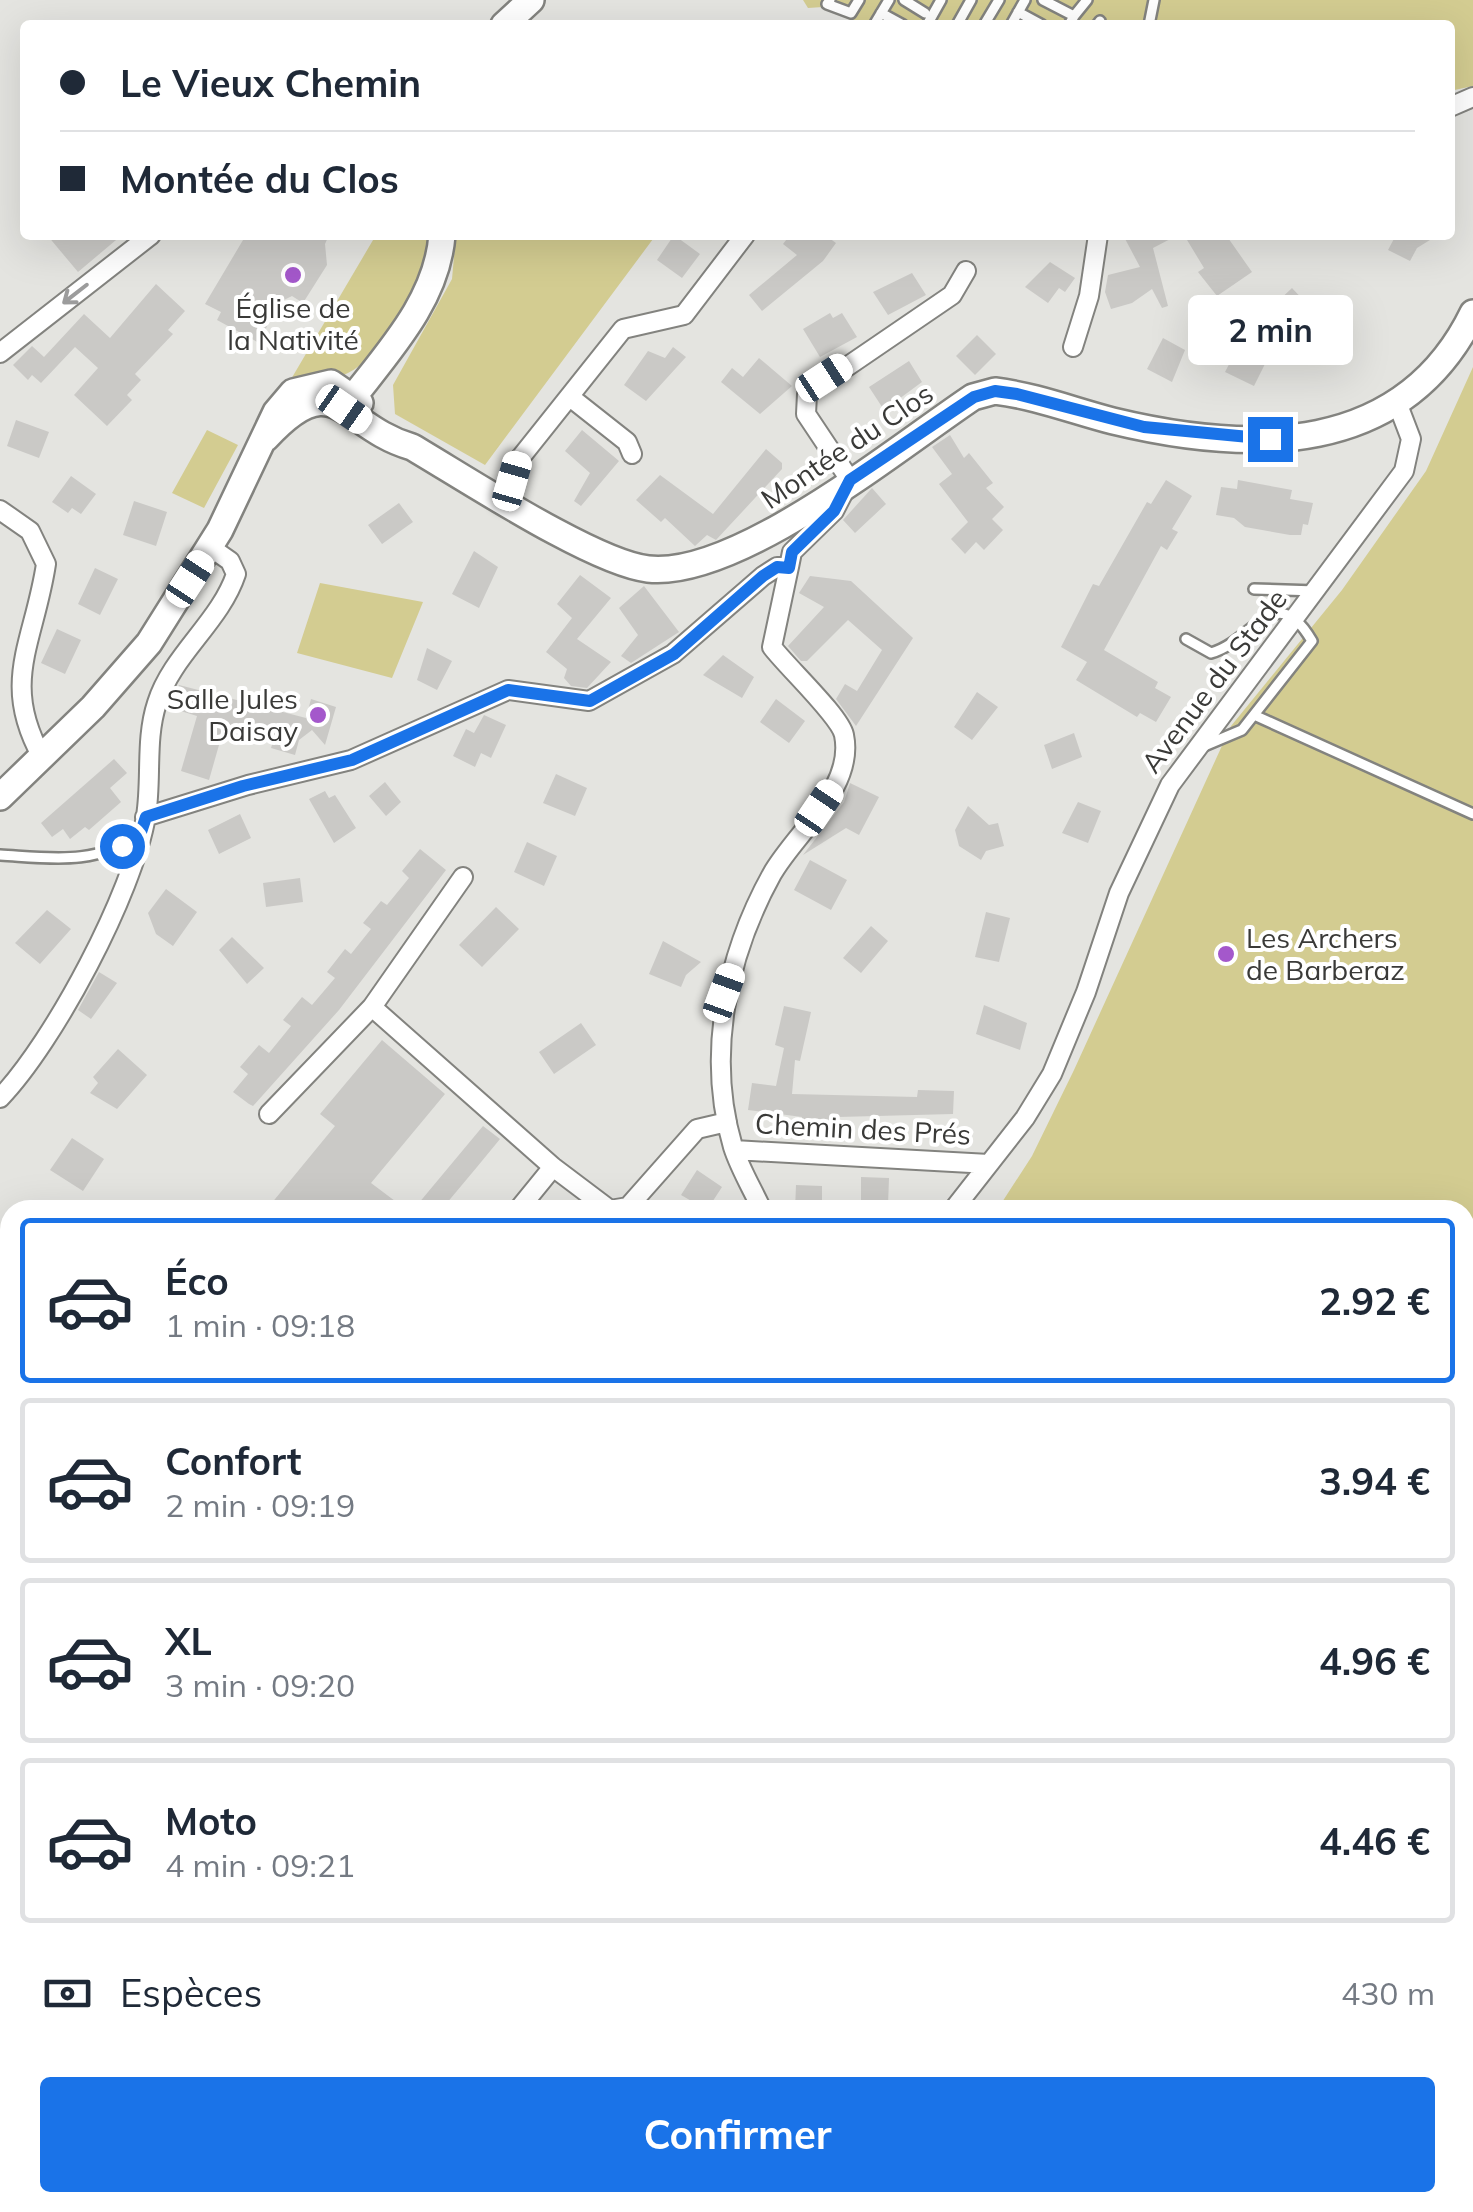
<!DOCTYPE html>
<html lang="fr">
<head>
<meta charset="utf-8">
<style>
  :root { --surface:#fff; --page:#f2f2f3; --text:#1f2937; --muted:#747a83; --line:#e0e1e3; --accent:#1a73e8 }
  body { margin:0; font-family:Mulish,sans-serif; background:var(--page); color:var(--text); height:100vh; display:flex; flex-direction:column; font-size:38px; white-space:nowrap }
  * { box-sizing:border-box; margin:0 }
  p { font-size:32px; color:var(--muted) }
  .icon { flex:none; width:55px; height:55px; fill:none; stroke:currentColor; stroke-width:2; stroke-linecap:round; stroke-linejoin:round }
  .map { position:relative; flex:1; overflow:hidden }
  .drawer { position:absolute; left:0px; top:1200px; width:1475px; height:1012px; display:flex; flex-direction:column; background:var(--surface); border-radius:30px 30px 0 0; box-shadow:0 10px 40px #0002 }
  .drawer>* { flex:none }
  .guide { position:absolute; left:20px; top:20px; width:1435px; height:220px; border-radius:10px; box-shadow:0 10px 40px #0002; display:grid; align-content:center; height:220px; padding:0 40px; background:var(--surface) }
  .end { position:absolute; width:45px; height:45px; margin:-22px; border:12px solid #1a73e8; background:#fff; box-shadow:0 0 0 5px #fff }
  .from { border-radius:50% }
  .bubble { position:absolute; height:70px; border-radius:10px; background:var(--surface); box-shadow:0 10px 40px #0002; font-size:32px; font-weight:700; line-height:70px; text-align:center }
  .car { position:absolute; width:30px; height:60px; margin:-30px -15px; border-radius:12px; box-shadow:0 0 8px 2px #0007; background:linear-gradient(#fff 24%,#345 0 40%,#fff 0 76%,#345 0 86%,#fff 0) }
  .guide b { display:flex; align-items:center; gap:35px; height:95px; font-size:38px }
  .guide b+b { border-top:2px solid var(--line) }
  .guide i { width:25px; height:25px; background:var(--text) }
  ul { padding:18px 0 0; list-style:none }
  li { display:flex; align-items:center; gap:30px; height:165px; margin:0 20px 15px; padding:0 20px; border:5px solid var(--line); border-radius:10px }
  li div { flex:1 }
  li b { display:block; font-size:38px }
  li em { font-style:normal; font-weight:700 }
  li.selected { border-color:var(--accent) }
  li>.icon { width:90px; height:90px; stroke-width:1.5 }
  .pay { display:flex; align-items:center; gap:25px; height:110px; padding:0 40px; font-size:38px }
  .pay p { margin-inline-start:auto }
  .button { display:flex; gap:20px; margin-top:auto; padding:20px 40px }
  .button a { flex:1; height:115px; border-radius:10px; background:var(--accent); color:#fff; font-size:40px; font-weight:700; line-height:115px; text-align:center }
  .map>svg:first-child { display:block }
  .green { fill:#d3cc91 }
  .forest { fill:#bfb24a }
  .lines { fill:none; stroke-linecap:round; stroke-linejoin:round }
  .stream { stroke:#c0b44c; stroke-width:6 }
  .river { stroke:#c0b44c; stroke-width:38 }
  .building { fill:#cac9c6 }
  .lane-casing { stroke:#83837f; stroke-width:14 }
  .street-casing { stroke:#83837f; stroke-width:22 }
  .secondary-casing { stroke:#83837f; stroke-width:30 }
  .lane { stroke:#fff; stroke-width:9 }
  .street { stroke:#fff; stroke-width:18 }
  .secondary { stroke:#fff; stroke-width:25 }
  .oneway { stroke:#9c9c9c }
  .route { stroke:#1a73e8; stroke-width:12 }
  .poi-dot { fill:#a458cb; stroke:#fff; stroke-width:4 }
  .labels { text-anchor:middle; stroke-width:8; stroke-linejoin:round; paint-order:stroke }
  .poi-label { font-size:28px; fill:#3a3a38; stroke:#fff }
  .street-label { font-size:28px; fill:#3a3a38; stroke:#fff }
</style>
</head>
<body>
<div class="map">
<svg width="1473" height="2212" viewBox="0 0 1473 2212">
  <rect width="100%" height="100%" fill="#e4e4e0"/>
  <path class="green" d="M803 0H1473V86L1450 91V25H861L823 7 808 8Z
    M376 235H431C422 275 387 354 348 373 334 380 305 380 287 386Z
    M456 235H656L485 465 395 414 393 385 452 279Z
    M1473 367V1648L1465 1646V1210H997L1032 1156 1074 1070 1231 726 1342 590 1426 471Z
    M207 430 238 445 204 508 172 493Z
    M320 583 423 602 392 678 297 653Z
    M3 1578 10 1580V1861L0 1923Z"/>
  <path class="forest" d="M1473 2098V2212H1407L1410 2203 1465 2202V2109Z"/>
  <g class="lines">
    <path class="stream" d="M0 1641 10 1642
      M1465 2096 1473 2101"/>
    <path class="river" d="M1465 2149 1473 2144
      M1430 2212 1431 2202"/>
  </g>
  <path class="building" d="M47 235H122L78 272Z
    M246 235H329L325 244 327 265 303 303 292 296 278 303 259 343 217 320 221 312 205 304Z
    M674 235 700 254 682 278 657 260Z
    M790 235H825L836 243 823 261 762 311 749 295 797 255 783 244Z
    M1123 235H1178L1153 248 1168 306 1162 308 1152 289 1132 303 1111 309 1105 292 1108 275 1140 267Z
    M1184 235H1226L1252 272 1217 296 1198 272 1204 268Z
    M1396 235H1438L1417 248 1410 261 1388 250Z
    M1050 262 1075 278 1065 292 1059 288 1048 303 1025 287Z
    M912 273 926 295 888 315 873 292Z
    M156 284 185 311 168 330 173 334 135 374 141 380 127 395 132 400 107 426 74 395 98 368 75 347 41 383 32 375 28 380 13 365 32 346 44 357 84 314 110 338Z
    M1292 288 1328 326 1307 351 1295 339 1302 333 1275 304Z
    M830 313 833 318 842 313 857 337 820 357 803 329Z
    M977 335 996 354 975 375 956 356Z
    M1163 338 1185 350 1172 382 1147 369Z
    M673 347 686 357 646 401 624 385 648 351 665 358Z
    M1236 351 1265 364 1254 386 1225 372Z
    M759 358 792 386 760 414 721 382 732 368 743 377Z
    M909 361 922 382 884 410 869 387Z
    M16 420 49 432 39 458 7 446Z
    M582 430 619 461 581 506 574 501 590 473 565 451Z
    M950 435 964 458 969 453 993 483 986 488 1004 507 992 519 1003 530 984 550 976 542 965 554 951 539 968 522 939 484 952 474 932 447Z
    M766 449 782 463V469L716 540 707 535 695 546 665 518 661 522 636 500 660 475 713 514Z
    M71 476 96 494 81 514 72 508 68 513 52 502Z
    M1166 480 1192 496 1172 529 1178 532 1167 550 1161 546 1104 650 1158 682 1155 688 1171 697 1156 722 1140 713 1137 717 1076 680 1087 662 1061 647 1093 584 1099 586 1147 502 1151 504Z
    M1238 480 1292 490 1290 499 1313 503 1308 525 1303 524 1301 535H1290L1245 527 1234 518 1216 515 1221 487 1237 489Z
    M872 488 886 504 855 533 843 520Z
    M134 501 167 512 156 546 123 535Z
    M399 503 413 522 382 544 368 525Z
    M474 551 498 567 479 608 452 594Z
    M95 568 118 579 100 615 78 604Z
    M580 575 611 598 577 639 611 662 587 688 571 686 564 678 567 669 546 652 572 618 557 604Z
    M810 576 851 581 913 638 856 726 836 699 845 684 857 691 882 650 848 620 807 661H801L788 646 824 607 799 593Z
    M644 586 679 632 631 663 621 656 638 635 619 608Z
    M57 629 81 640 65 674 41 663Z
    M427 648 452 661 437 690 417 680Z
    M723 655 754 677 742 698 703 675Z
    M179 685 306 718 311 699 336 707 325 745 312 730 299 740 295 755 271 748 274 738 225 724 209 780 181 771 197 716 171 708Z
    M977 692 998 707 972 740 954 727Z
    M776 699 805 721 789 743 760 722Z
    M484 715 506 725 491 758 481 753 475 767 453 756 466 729 474 733Z
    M1074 733 1082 757 1052 769 1044 745Z
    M114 759 127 773 110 788 121 802 89 830 85 827 70 839 63 829 52 837 41 823Z
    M556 774 587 788 575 816 543 803Z
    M385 782 401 802 386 816 369 796Z
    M850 783 879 797 859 835 846 828 803 855 844 802Z
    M325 791 329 798 335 795 356 828 334 843 309 799Z
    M1078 802 1101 811 1088 843 1062 833Z
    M968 806 989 825 998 823 1004 846 986 851 981 860 959 846 955 830Z
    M240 814 251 838 219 854 208 830Z
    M527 842 557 856 544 886 514 872Z
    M420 849 446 870 339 1010 253 1106 249 1104 233 1092 248 1074 240 1067 259 1045 269 1053 291 1026 283 1020 302 997 312 1005 335 978 327 972 345 949 351 954 371 929 363 923 381 901 387 905 409 878 402 871Z
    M810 860 847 880 831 910 794 890Z
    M300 878 303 902 266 907 263 883Z
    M166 889 197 912 173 946 156 934 148 913Z
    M496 907 519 929 482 967 459 945Z
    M47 910 71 929 40 964 15 943Z
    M986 912 1010 918 999 962 975 957Z
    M871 926 888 941 861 973 843 958Z
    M232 937 264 968 247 984 219 950Z
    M663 941 701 962 686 975 681 987 649 974Z
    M99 972 117 983 91 1019 78 1010Z
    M984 1005 1027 1023 1020 1050 976 1034Z
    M784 1006 811 1012 800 1061 795 1060 792 1094 917 1097 918 1090 954 1091 953 1114 838 1117V1126H802V1117L748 1110 752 1083 776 1086 784 1048 775 1045Z
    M581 1023 596 1045 554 1074 539 1052Z
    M382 1040 445 1094 371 1183 407 1210H266L335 1126 320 1114Z
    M118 1049 147 1075 117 1109 90 1093 98 1083 93 1077Z
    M483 1126 500 1139 477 1167 441 1210H413Z
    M72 1138 104 1159 83 1191 50 1170Z
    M697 1170 722 1187 707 1210 681 1195Z
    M861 1177 889 1178 888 1206H861Z
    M796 1185 822 1186V1210H795Z"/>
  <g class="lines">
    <g class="lane-casing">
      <path id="lane" d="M830 0 827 4 851 13 859 0
        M904 0 925 13
        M1043 0 1074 16 1069 25
        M1018 12 1042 25
        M881 13 903 25
        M1074 16 1087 0
        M874 25 889 0
        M927 25 941 0
        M957 25 971 0
        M984 25 999 0
        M1011 25 1025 0
        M1097 25 1100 21
        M1149 25 1154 0
        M1254 589 1316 591
        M1186 639 1211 653C1256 640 1275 578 1312 641L1242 730 1204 746
        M1254 715 1473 814
        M0 855C51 858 96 866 139 834
        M1330 2212 1331 2209"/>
    </g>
    <g class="street-casing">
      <path id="street" d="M1450 107 1473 97
        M1073 347 1089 296 1098 235
        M0 353 151 235
        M570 397 627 442 632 454
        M507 501 517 462 623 329 684 315 745 235
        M0 510 30 531 46 564C34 643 0 682 42 757
        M145 817 248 785 351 760 508 690 589 701 673 654 763 576 777 567H789L792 552 834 511 850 480 806 414 807 394 952 295 966 271
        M372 1007 553 1167 610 1210 628 1207 697 1129 727 1122
        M0 1098C54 1042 133 893 146 816 152 779 145 739 157 703 172 655 220 622 236 574L230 561 210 547
        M269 1114 372 1007 463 877
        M734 1150 989 1164
        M518 1210 553 1167
        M762 1210C753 1190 740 1169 733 1147 706 1056 726 957 772 874 795 833 855 788 844 735 840 716 787 667 772 647L789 567
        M953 1210 1025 1118 1052 1074 1086 992 1119 893 1170 785 1404 471 1411 439 1398 405
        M1465 2003 1473 2006
        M470 2212 471 2202
        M753 2212 754 2202"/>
    </g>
    <g class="secondary-casing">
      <path id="secondary" d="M504 25 531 0
        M344 409C384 356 437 303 442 235
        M266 438C336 363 342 427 412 447 465 478 594 563 648 569 737 579 898 447 973 397L995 391C1036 396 1074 411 1113 421 1250 454 1403 457 1473 313
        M0 797 93 707 149 643 220 530 276 412 293 392 331 383 360 403
        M1465 2083 1473 2071
        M1381 2212 1386 2202"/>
    </g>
    <use href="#lane" class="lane"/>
    <use href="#street" class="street"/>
    <use href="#secondary" class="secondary"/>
  </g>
  <defs><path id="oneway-shaft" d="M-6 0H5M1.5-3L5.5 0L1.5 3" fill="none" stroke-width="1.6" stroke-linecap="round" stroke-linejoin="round" transform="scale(2.5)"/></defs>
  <use class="oneway" href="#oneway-shaft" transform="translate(75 294) rotate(142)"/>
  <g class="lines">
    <path class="route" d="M122 846 141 832 146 817 243 786 352 760 508 690 590 701 674 654 763 576 777 567 789 568 792 552 834 511 850 480 974 397 995 391 1017 394 1144 427 1270 439"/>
  </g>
  <g class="poi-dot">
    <circle cx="293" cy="275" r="10"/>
    <circle cx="318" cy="715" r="10"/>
    <circle cx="1226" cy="954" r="10"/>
  </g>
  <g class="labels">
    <g class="poi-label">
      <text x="293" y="318">Église de<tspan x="293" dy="32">la Nativité</tspan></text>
      <text x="298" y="709" text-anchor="end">Salle Jules<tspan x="298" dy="32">Daisay</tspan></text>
      <text x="1246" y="948" text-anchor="start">Les Archers<tspan x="1246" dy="32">de Barberaz</tspan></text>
    </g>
    <g class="street-label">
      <text transform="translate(847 446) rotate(-34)" y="10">Montée du Clos</text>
      <text transform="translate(1214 681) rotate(-53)" y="10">Avenue du Stade</text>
      <text transform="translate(863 1129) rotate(3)" y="10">Chemin des Prés</text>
    </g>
  </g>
</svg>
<i class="end from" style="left:122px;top:846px"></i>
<i class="end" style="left:1270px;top:439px"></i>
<div class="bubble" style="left:1188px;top:295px;width:165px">2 min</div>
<i class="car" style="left:824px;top:378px;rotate:57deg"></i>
<i class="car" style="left:344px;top:409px;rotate:125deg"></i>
<i class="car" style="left:512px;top:481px;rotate:16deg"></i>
<i class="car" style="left:190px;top:579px;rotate:33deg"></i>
<i class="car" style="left:819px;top:808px;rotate:34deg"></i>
<i class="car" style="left:724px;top:993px;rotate:20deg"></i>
<div class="guide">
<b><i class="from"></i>Le Vieux Chemin</b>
<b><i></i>Montée du Clos</b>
</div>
<section class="drawer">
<ul>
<li class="selected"><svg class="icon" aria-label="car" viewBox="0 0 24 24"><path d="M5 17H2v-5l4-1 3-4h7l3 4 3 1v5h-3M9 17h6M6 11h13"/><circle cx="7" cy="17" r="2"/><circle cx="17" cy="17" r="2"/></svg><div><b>Éco</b><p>1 min · 09:18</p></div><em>2.92 €</em></li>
<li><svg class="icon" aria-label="car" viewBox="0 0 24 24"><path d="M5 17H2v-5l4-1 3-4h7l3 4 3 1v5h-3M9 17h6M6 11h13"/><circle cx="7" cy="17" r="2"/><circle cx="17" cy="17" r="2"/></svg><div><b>Confort</b><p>2 min · 09:19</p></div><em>3.94 €</em></li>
<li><svg class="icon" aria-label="car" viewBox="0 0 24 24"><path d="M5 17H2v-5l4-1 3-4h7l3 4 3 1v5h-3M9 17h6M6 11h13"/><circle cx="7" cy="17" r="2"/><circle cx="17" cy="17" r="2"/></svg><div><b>XL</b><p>3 min · 09:20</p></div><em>4.96 €</em></li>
<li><svg class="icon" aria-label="car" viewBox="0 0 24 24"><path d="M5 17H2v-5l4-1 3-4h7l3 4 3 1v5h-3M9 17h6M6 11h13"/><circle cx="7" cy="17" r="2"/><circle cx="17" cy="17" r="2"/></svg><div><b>Moto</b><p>4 min · 09:21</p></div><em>4.46 €</em></li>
</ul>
<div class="pay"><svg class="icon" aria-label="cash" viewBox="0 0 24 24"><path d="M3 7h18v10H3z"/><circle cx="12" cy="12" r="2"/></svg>Espèces<p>430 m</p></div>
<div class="button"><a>Confirmer</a></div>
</section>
</div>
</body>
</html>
